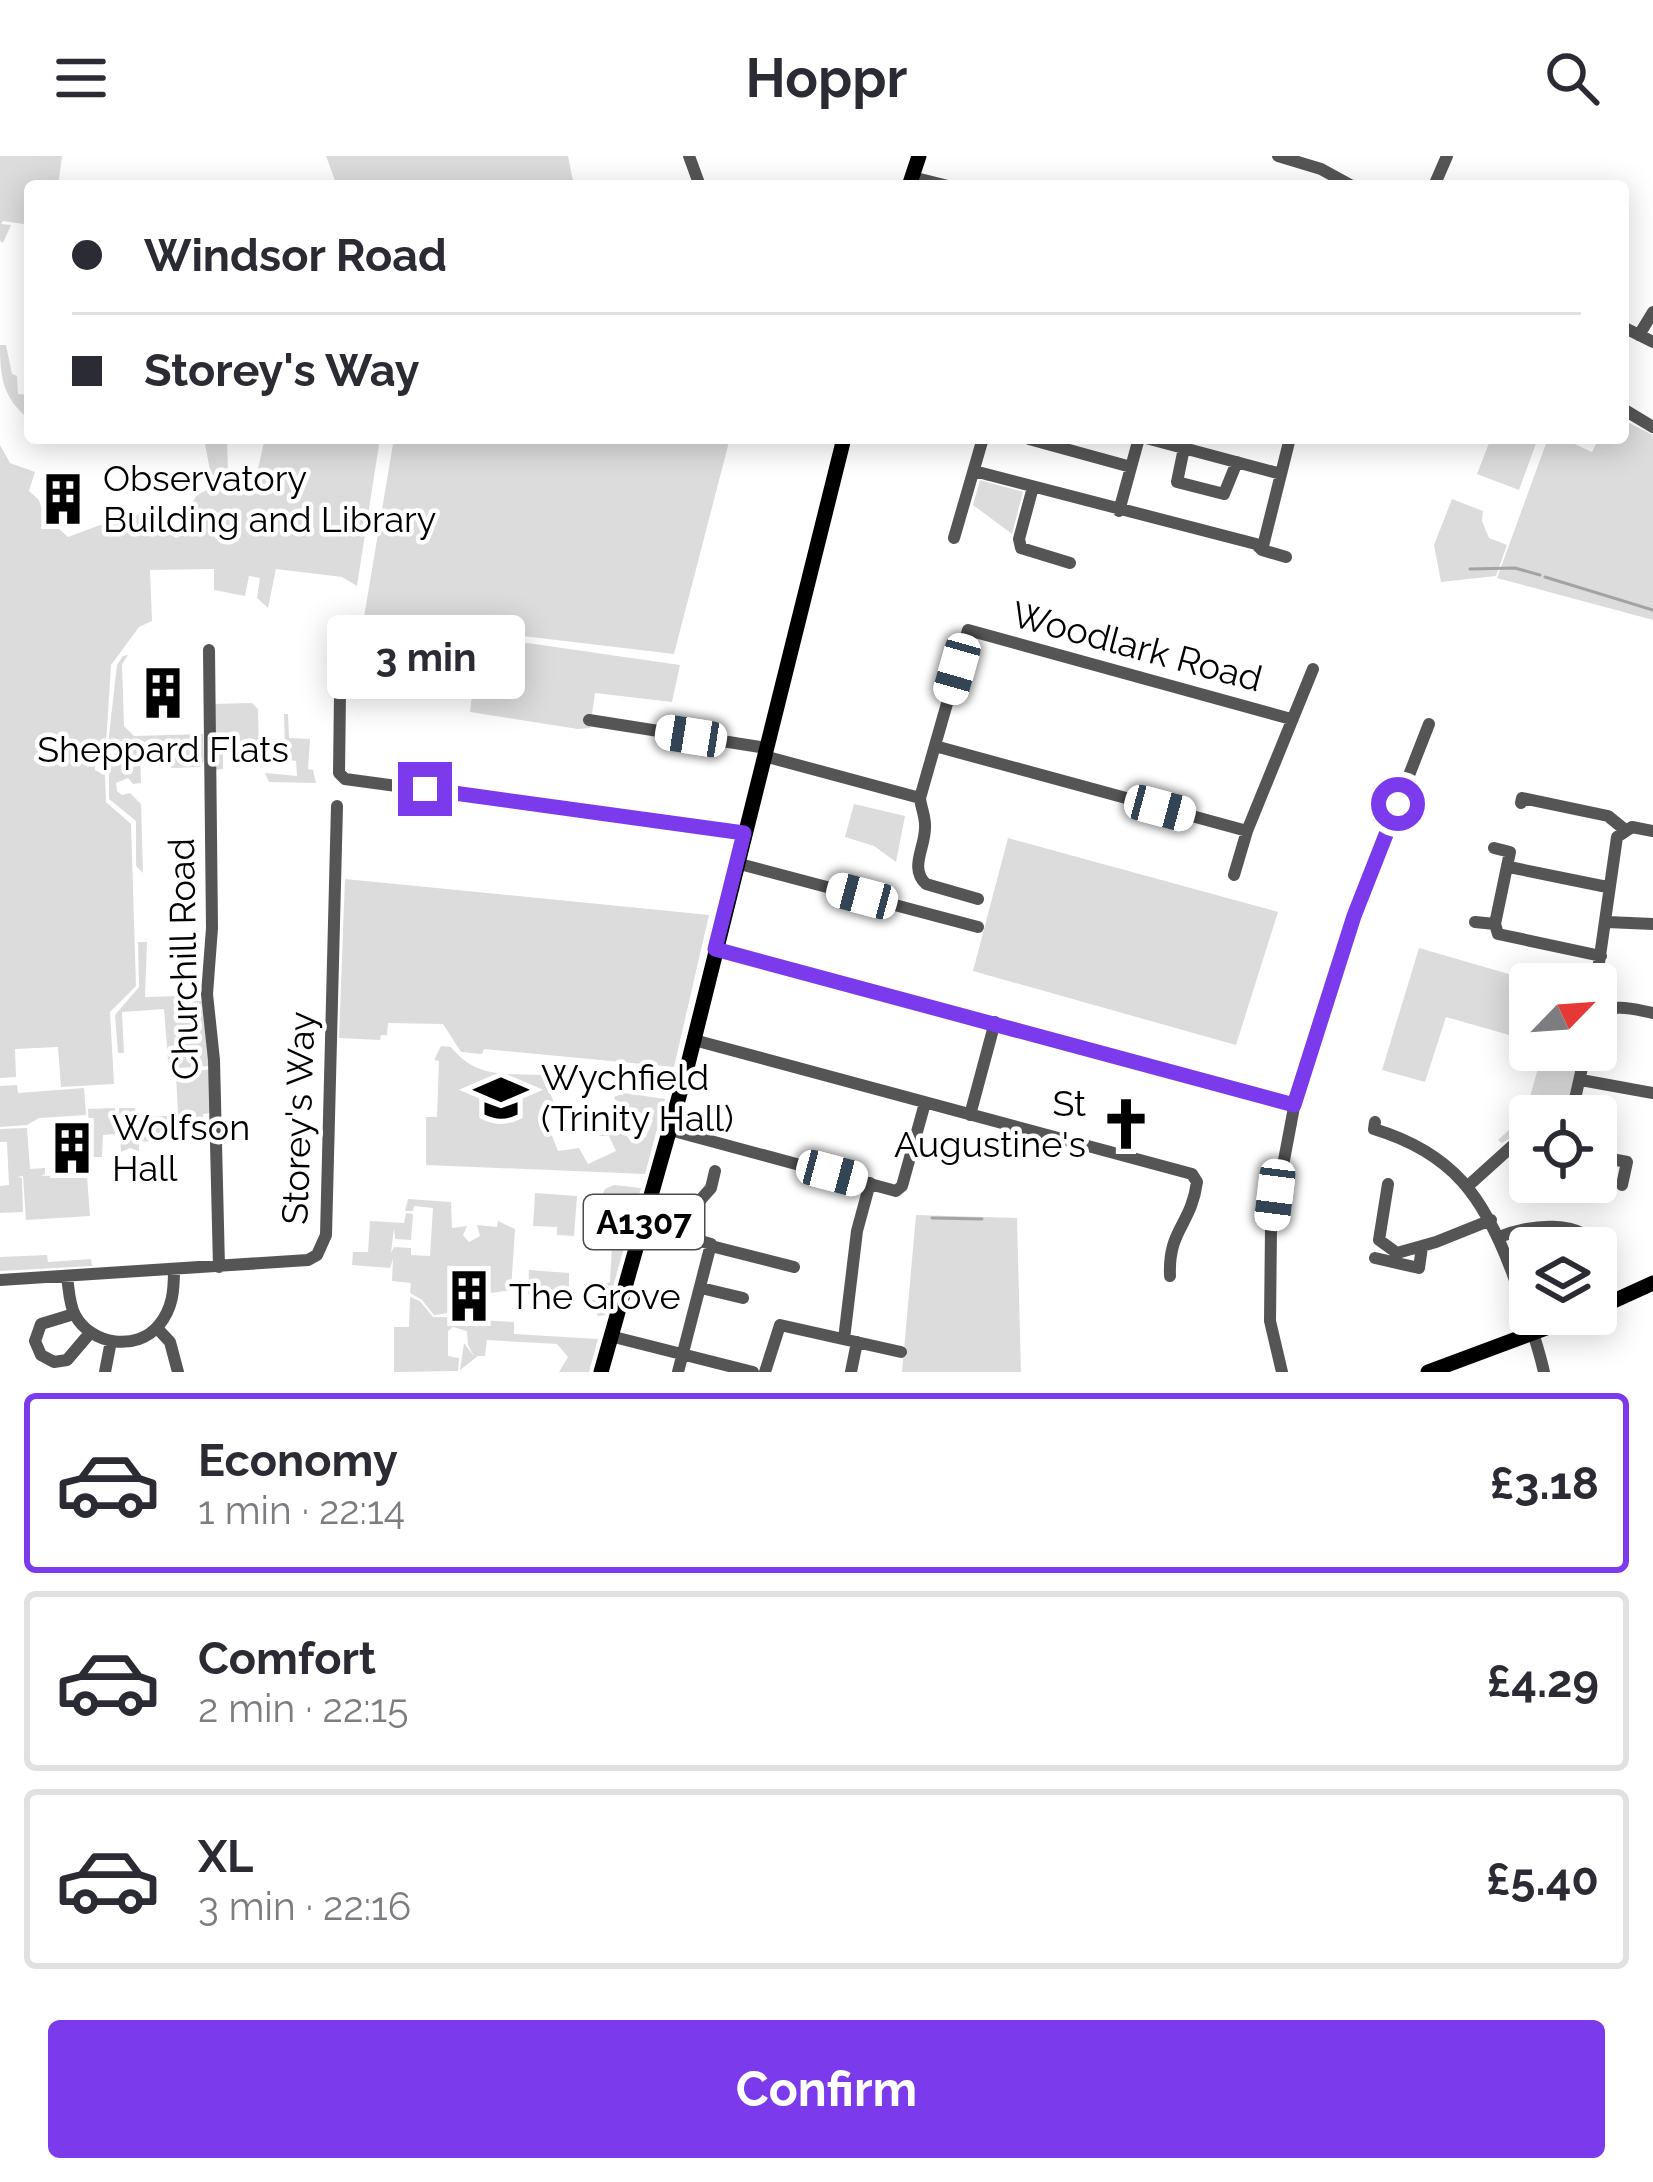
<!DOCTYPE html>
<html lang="en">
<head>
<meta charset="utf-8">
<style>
  :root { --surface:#fff; --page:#f2f2f3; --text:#2b2b33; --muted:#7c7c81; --line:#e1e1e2; --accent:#7c3aed }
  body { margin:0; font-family:Raleway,sans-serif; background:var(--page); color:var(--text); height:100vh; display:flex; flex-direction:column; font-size:45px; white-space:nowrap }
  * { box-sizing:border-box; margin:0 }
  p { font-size:39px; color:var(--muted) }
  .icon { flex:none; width:66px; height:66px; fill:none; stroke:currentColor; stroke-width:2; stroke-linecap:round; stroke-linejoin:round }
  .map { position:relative; height:1216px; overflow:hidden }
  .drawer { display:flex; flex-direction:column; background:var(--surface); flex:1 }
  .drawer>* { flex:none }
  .hud { position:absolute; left:24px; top:24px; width:1605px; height:264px; border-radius:12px; box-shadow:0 6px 30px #0003; display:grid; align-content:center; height:264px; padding:0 48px; background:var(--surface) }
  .needle { width:78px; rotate:65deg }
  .fabs { position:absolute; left:1509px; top:807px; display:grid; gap:24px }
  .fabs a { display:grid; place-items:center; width:108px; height:108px; border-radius:12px; background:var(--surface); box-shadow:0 6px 30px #0003; font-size:60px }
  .end { position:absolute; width:54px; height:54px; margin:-27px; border:15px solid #7c3aed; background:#fff; box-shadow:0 0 0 6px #fff }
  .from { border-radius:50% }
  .bubble { position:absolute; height:84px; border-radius:12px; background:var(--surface); box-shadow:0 6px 30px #0003; font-size:39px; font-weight:700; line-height:84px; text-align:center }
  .car { position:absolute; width:36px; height:72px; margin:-36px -18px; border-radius:15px; box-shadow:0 0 9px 3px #0007; background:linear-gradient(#fff 24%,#345 0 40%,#fff 0 76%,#345 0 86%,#fff 0) }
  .hud b { display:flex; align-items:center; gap:42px; height:114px; font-size:45px }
  .hud b+b { border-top:3px solid var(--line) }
  .hud i { width:30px; height:30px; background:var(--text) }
  ul { padding:21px 0 0; list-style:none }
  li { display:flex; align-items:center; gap:36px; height:180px; margin:0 24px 18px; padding:0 24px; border:6px solid var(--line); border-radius:12px }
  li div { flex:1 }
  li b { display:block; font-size:45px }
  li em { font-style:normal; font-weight:700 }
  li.on { border-color:var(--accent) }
  li>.icon { width:108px; height:108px; stroke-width:1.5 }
  .cta { display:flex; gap:24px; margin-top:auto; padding:24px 48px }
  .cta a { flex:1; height:138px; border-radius:12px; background:var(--accent); color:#fff; font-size:48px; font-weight:700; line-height:138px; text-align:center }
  header { display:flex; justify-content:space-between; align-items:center; height:156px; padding:0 48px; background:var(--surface); font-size:54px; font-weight:700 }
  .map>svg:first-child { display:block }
  .green { fill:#dcdcdc }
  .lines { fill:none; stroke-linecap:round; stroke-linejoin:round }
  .stream { stroke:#a3a3a3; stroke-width:3 }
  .minor { stroke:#555; stroke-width:12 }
  .major { stroke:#000; stroke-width:15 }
  .route { stroke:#7c3aed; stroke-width:15 }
  .labels { text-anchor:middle; stroke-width:9; stroke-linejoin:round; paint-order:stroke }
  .shield { fill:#fff; stroke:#4c4c4c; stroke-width:3 }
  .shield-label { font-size:33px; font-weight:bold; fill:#000 }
  .poi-label { font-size:36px; fill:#000; stroke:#fff; text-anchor:start }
  .street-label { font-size:36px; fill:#000; stroke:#fff }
</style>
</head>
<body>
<header><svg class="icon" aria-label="menu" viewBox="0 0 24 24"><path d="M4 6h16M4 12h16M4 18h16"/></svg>Hoppr<svg class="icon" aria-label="search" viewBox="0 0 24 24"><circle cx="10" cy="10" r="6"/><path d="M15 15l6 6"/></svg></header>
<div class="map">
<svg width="1653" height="1216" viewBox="0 0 1653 1216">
  <rect width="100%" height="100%" fill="#fff"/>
  <path class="green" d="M0 0H62L58 30H30V69L3 65 1 68 11 69 3 87 0 85Z
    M326 0H568L574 30H337Z
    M0 189H6L12 218 17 220 18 238 30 239V264C3 242 0 223 0 189Z
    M1623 264 1653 279V464L1497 422 1548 282H1562L1592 296 1599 282H1623Z
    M204 282H227L228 318 256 322 264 286 258 282H380L357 430 342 421 276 413 268 452 257 442 260 422 249 420 245 440 214 434V413L150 414 152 465 139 471 111 509 105 604 95 608V614L105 619 106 646 131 668 136 830 110 856 114 928 61 931 58 891 15 893 16 921 0 922V289L10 307 35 316 29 335 39 344 48 373 57 371 68 381 127 359H145L176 382 195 374 187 355 197 339 213 331Z
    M394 282H730L674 498 364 461Z
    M1491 282H1538L1519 334 1477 318Z
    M980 324 1023 336 1012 378 973 349Z
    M1452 343 1483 355 1482 365 1489 382 1507 389 1496 420 1441 426 1434 389Z
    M479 480 680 509 672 546 595 537 590 572 578 573 470 556Z
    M128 499 122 508 124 570 134 580 203 578 204 605 200 611 171 612 170 603 152 606V592H140L141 627 133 628 128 622 116 627 117 635 122 639 130 637 141 648 143 717 136 710V665L109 643V606L121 600 108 588 117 509 123 500Z
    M252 547 258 553 259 596 223 597V613L215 614 211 548Z
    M284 558H288L289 582 310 583 308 613 313 614 316 627 269 626 265 617 297 620 296 605 290 604V593H285Z
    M854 648 905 660 896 706 874 690 845 681Z
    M1008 682 1278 756 1236 889 973 815Z
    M345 723 709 759 674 911 484 893 482 898 461 896 443 868 388 867 387 879H381L380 884 339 882Z
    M138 786H147L145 841 182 840 183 844 202 845 211 910 178 912V904H168L164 853 122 856 124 897H118L115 859 139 831Z
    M1419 792 1543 828H1530V885L1446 861 1425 926 1382 914Z
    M441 890 451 891C477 923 504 917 543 919L554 947 541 952 558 995 579 992 588 1008 616 995 609 980H599L620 971 632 987 646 981 653 964 631 951 620 956 614 941 624 937 665 943 645 1018 426 1009V961H437L439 905 434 904Z
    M1543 894H1581L1570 944 1556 960H1530V969L1502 987 1498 984 1525 959Z
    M211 913 212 957 203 958 204 979 194 980 193 973 175 974V984L139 986V995L130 992 121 996 119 952H135L136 962 178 959 176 918Z
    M17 929 18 937 84 932 86 959 39 962 27 969 0 971V930Z
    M115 952 116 978 103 979 102 1001H91L88 953Z
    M27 972 30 1013 45 1012V1018L41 1020H87L90 1060 26 1064 23 1020 17 1021 22 1022 23 1056 0 1057V1030L9 1029 7 986H0V973Z
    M614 1029 641 1032 605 1159 598 1160 590 1145 597 1142 598 1130 610 1126 614 1054 596 1052 605 1033Z
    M535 1037 577 1040 574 1080 557 1079V1071L533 1070Z
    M408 1043 451 1046 452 1072 467 1070 463 1079 469 1086 480 1080 477 1069 497 1071 498 1065 515 1073 511 1134 491 1137 481 1121 461 1118 456 1124 449 1157 434 1159 422 1144 410 1137 411 1127 392 1125 393 1103 390 1112 352 1109 353 1096H368L370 1065 404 1067 406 1057 413 1058 411 1084 395 1083 394 1072 391 1097 394 1091 411 1092V1099L430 1100 433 1052 414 1050 413 1055H405Z
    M916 1059 1017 1062 1021 1216H902Z
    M47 1099 48 1106 91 1103 92 1110 0 1115V1101Z
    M529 1114 569 1117V1137L565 1140 528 1138Z
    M410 1141 420 1145 433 1161 468 1162 481 1155 478 1164 514 1166V1178L598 1183 589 1216H559L568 1201 557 1188 487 1184 485 1200H478L460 1214 464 1187 474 1200 468 1189 467 1175 453 1171 448 1175V1200L459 1202 458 1215 394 1216V1171H409Z"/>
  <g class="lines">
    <path class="stream" d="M1470 413 1515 412 1540 419
      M1545 421 1653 454
      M932 1062 982 1063"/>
    <path class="minor" d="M689 0 700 30
      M1278 0 1321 13 1352 30
      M912 21 948 30
      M1434 30 1447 0
      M1623 171 1653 186
      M1639 179 1653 156
      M1623 253 1653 271
      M1146 282 1281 318
      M1029 283 1131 311
      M1184 292 1177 326 1224 338 1237 306
      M974 315 1256 388 1262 394 1286 401
      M1033 331 1019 383 1021 392 1070 407
      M1119 355 1139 282
      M954 382 983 282
      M1262 394 1290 282
      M209 494 212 772 207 838 214 904 219 1111
      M340 537 339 617 345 623 744 677
      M589 564 766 592
      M935 590 1247 675
      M764 600 920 642 968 474 1291 563
      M920 642C921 652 926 662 925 672 925 692 909 712 926 728L978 743
      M1521 647 1522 642 1608 660 1624 673
      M1494 692 1510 696 1495 768 1498 778 1601 800
      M736 707 978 771
      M1509 711 1607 731
      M1234 719 1247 675 1313 513
      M1475 766 1495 768
      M1607 766 1653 768
      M715 793 1294 949
      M1596 828 1617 681 1632 671 1653 675
      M1596 861C1613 846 1632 853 1653 857
      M694 884 1192 1018 1197 1026C1191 1070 1168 1073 1170 1120
      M1581 924 1653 937
      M970 959 995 866
      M1563 960 1575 943 1586 894
      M1375 966 1374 973C1453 997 1484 1041 1512 1116 1524 1150 1536 1181 1544 1216
      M670 974 896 1035 902 1030 925 947
      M1596 1000 1627 1006 1622 1029
      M1388 1028 1379 1084 1397 1097 1436 1086 1491 1064
      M1469 1029 1530 974
      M643 1068 711 1088 678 1216
      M687 1079 695 1050 711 1032 715 1015
      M1499 1081C1527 1069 1583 1061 1600 1095
      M711 1090 794 1111
      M1375 1102 1419 1112 1422 1091
      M67 1121C69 1133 69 1148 75 1159 91 1189 137 1196 159 1169 173 1152 174 1134 174 1113
      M0 1124 308 1104 317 1099 326 1079 337 650
      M701 1132 743 1142
      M74 1158 41 1168 35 1185 41 1199 54 1206 67 1204 90 1177
      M157 1172 170 1186 178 1216
      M610 1180 753 1216
      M844 1183 857 1075 870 1027
      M105 1216 111 1185
      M765 1216 780 1169 901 1196
      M851 1216 857 1186
      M1282 1216 1270 1165 1271 1073 1295 946 1354 760 1429 568"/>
    <path class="major" d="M909 30 919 0
      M1596 1153 1653 1127
      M601 1216 686 916 844 282
      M1428 1216 1584 1158"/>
  </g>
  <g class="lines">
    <path class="route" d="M425 633 744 677 715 793 1294 949 1354 760 1398 648"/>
  </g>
  <defs>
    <g id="building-bare" transform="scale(4.14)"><path d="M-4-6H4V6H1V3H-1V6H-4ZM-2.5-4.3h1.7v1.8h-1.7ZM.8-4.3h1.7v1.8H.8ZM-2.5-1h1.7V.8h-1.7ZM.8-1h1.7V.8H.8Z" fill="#000" stroke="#fff" stroke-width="2.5" paint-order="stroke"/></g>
    <g id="university-bare" transform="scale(4.14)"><path d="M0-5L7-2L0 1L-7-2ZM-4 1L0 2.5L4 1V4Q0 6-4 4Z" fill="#000" stroke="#fff" stroke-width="2.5" paint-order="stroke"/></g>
    <g id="church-bare" transform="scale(4.14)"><path d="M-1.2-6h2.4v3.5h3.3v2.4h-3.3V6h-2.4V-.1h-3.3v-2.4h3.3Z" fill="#000" stroke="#fff" stroke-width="2.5" paint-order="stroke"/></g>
  </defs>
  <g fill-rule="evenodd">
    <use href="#building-bare" x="63" y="343"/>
    <use href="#building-bare" x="163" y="537"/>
    <use href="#university-bare" x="501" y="942"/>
    <use href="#church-bare" x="1126" y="968"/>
    <use href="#building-bare" x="72" y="992"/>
    <use href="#building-bare" x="469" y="1140"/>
  </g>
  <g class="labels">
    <rect class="shield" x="584" y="1039" width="120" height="54" rx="9"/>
    <g class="shield-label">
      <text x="644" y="1078">A1307</text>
    </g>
    <g class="poi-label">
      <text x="103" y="335">Observatory<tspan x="103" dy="41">Building and Library</tspan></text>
      <text x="163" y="606" text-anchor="middle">Sheppard Flats</text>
      <text x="541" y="934">Wychfield<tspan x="541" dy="41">(Trinity Hall)</tspan></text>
      <text x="1086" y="960" text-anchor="end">St<tspan x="1086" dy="41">Augustine's</tspan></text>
      <text x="112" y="984">Wolfson<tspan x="112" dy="41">Hall</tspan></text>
      <text x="509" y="1153">The Grove</text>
    </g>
    <g class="street-label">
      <text transform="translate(1137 490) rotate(15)" y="13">Woodlark Road</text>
      <text transform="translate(183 803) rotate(-91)" y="13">Churchill Road</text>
      <text transform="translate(298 962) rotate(-88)" y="13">Storey's Way</text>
    </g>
  </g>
</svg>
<div class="fabs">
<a><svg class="needle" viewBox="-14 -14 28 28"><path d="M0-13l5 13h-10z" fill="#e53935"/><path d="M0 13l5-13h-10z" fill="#7c7c81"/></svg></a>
<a><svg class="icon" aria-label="locate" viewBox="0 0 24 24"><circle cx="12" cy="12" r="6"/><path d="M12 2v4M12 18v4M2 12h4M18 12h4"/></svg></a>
<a><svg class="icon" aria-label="layers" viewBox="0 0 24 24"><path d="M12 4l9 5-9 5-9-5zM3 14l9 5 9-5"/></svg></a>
</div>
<i class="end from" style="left:1398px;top:648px"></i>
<i class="end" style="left:425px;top:633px"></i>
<div class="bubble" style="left:327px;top:459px;width:198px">3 min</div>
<i class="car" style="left:957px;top:513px;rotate:196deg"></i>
<i class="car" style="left:691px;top:580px;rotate:279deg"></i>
<i class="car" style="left:1160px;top:652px;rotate:105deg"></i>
<i class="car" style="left:862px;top:740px;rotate:285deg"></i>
<i class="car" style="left:832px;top:1017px;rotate:105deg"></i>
<i class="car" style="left:1275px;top:1039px;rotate:187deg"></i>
<div class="hud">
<b><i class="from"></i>Windsor Road</b>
<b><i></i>Storey's Way</b>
</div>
</div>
<section class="drawer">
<ul>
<li class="on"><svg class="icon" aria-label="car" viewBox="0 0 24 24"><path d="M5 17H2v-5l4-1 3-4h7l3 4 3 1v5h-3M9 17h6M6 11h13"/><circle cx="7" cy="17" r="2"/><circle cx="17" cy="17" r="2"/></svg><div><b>Economy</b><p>1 min · 22:14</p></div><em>£3.18</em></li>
<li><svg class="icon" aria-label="car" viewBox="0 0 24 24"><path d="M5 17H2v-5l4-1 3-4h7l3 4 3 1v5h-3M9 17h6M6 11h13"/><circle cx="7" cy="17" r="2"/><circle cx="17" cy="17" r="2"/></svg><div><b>Comfort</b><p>2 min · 22:15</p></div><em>£4.29</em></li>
<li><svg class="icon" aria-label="car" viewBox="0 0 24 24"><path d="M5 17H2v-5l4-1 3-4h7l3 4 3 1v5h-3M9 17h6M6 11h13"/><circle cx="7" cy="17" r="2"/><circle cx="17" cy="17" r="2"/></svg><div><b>XL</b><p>3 min · 22:16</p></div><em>£5.40</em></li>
</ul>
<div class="cta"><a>Confirm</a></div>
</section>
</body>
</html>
